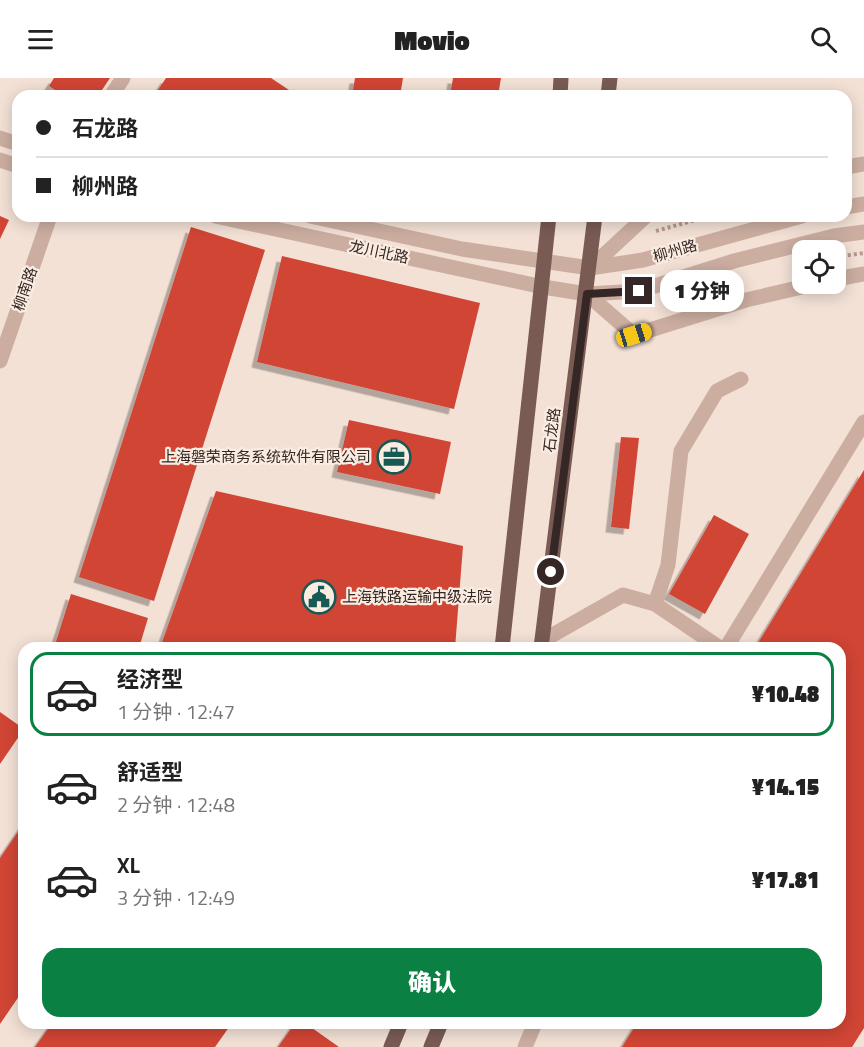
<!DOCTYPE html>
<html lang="zh">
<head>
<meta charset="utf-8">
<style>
  :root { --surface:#fff; --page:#f2f2f2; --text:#222; --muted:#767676; --line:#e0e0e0; --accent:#0b8043 }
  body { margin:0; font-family:"Titillium Web","Noto Sans SC",sans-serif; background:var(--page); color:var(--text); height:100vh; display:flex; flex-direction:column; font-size:22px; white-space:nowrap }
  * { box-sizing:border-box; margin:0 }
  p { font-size:20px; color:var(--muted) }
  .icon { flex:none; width:33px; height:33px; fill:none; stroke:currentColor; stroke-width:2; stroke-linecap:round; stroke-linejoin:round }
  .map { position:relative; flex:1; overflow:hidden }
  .side { position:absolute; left:18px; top:564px; width:828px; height:387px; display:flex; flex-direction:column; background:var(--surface); border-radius:18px; box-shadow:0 3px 15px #0003 }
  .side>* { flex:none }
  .top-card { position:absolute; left:12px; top:12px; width:840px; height:132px; border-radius:18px; box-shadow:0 3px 15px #0003; display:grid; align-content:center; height:132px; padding:0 24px; background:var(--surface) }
  .buttons { position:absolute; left:792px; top:162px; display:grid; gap:12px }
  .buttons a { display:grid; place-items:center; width:54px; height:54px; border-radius:12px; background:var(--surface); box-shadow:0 3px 15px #0003; font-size:30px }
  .end { position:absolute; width:27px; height:27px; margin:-14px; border:8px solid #352725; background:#fff; box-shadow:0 0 0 3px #fff }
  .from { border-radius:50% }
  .bubble { position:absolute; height:42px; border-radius:18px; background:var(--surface); box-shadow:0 3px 15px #0003; font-size:20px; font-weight:800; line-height:42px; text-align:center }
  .car { position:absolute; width:18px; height:36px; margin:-18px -9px; border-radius:8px; box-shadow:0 0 4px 2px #0007; background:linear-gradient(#f5c518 24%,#345 0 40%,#f5c518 0 76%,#345 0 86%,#f5c518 0) }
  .top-card b { display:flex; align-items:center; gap:21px; height:57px; font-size:22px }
  .top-card b+b { border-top:2px solid var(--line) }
  .top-card i { width:15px; height:15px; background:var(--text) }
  ul { padding:10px 0 0; list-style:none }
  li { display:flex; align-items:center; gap:18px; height:84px; margin:0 12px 9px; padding:0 12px; border:3px solid transparent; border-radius:18px }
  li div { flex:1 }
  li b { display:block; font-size:22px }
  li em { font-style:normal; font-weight:800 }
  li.current { border-color:var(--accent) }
  li>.icon { width:54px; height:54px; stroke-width:1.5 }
  .cta { display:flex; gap:12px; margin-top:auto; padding:12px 24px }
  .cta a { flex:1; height:69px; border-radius:18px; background:var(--accent); color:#fff; font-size:24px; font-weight:800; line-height:69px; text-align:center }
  header { display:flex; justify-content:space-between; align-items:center; height:78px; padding:0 24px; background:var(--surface); font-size:27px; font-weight:800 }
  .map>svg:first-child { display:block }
  .building { fill:#d14536; filter:url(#shadow) }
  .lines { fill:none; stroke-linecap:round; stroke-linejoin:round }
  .path { stroke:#b8988b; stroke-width:4; stroke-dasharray:3 3; stroke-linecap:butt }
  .minor { stroke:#ccaea1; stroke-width:15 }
  .major { stroke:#795b54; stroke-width:15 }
  .route { stroke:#352725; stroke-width:8 }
  .labels { text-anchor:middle; stroke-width:4.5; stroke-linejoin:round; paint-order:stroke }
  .street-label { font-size:15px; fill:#352725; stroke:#fbece2 }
  .poi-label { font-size:15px; fill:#352725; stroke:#fbece2; text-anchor:end }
</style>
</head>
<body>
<header><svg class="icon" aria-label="menu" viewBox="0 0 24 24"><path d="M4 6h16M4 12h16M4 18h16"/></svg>Movio<svg class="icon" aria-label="search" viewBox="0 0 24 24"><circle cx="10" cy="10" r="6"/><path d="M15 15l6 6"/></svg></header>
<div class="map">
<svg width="864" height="969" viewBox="0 0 864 969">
  <defs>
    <filter id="shadow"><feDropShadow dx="-5.5" dy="5.5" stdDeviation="0" flood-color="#0004"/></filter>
  </defs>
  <rect width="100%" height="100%" fill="#f3e1d6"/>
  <path class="building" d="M54 0H110L98 18H64L49 8Z
    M166 0H271L298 18H154Z
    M355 0H403L400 18H352Z
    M453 0H501L498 18H450Z
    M0 138 9 142 0 161Z
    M191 149 265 172 154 523 79 499Z
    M282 178 480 225 454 331 257 284Z
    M349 342 451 364 440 416 337 394Z
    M621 359 639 360 629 451 611 449Z
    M864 392V950L852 969H622L637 945H840V570H755Z
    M216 413 463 468 455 570H160Z
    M714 437 749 456 705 536 669 516Z
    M71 516 148 540 139 570H54Z
    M0 634 24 651 0 686Z
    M24 745V911L0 946V780Z
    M52 945H232L215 969H35Z
    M295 945H305L339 969H278Z"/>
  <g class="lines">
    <path class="path" d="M656 153 710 138
      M836 179 864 175"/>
    <path class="minor" d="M111 18 123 0
      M0 60 18 66
      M0 82 18 88
      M846 89 864 86
      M846 129 864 126
      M215 138 543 209 587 216 639 213 734 183 834 158 864 154
      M310 138 462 171 590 190 643 182 802 138
      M590 190 646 138
      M836 201 864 196
      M587 216 634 257 746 222 815 206
      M0 283 50 138
      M655 526 668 487 681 373 717 313 741 301
      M542 563 623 517 655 526 720 570
      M726 570 864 344
      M525 969 535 945"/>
    <path class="major" d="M560 18 561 0
      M608 18 610 0
      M502 570 549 138
      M541 570 595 138
      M391 969 401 945
      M431 969 441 945"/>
  </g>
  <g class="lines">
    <path class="route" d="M551 494 587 216 639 213"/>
  </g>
  <defs>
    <g id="office-ring" transform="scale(1.725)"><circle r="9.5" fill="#fbece2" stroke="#175a55" stroke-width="1.5"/><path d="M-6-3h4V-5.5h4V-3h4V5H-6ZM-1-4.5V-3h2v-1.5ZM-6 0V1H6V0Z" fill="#175a55"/></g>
    <g id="civic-ring" transform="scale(1.725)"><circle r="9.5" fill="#fbece2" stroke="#175a55" stroke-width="1.5"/><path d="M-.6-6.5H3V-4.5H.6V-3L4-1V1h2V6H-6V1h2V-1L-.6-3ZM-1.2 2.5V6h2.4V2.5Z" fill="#175a55"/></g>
  </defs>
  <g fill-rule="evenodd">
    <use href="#office-ring" x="394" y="379"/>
    <use href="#civic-ring" x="319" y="519"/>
  </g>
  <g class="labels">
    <g class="street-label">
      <text transform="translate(675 173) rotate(-16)" y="5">柳州路</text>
      <text transform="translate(379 174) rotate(12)" y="5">龙川北路</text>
      <text transform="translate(25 211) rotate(-71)" y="5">柳南路</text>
      <text transform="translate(552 352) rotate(-83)" y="5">石龙路</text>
    </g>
    <g class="poi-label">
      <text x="371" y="384">上海磐荣商务系统软件有限公司</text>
      <text x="342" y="524" text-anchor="start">上海铁路运输中级法院</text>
    </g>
  </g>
</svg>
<div class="buttons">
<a><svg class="icon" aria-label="locate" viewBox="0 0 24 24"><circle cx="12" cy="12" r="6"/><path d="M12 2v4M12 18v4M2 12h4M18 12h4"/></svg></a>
</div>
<i class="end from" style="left:551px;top:494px"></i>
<i class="end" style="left:639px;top:213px"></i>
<div class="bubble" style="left:660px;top:192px;width:84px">1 分钟</div>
<i class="car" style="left:634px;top:257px;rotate:73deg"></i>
<div class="top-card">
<b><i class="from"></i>石龙路</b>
<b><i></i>柳州路</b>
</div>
<section class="side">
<ul>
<li class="current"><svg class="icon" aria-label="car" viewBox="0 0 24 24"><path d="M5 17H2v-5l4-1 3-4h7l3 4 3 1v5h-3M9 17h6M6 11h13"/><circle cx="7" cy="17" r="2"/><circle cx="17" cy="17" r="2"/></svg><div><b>经济型</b><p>1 分钟 · 12:47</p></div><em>¥10.48</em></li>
<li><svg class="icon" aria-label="car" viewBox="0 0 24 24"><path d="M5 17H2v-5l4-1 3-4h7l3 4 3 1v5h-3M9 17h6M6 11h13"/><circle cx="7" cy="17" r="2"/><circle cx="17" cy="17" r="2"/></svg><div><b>舒适型</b><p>2 分钟 · 12:48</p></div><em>¥14.15</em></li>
<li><svg class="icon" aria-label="car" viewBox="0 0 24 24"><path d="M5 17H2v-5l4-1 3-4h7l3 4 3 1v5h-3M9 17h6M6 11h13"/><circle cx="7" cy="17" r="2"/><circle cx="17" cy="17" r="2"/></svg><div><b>XL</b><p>3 分钟 · 12:49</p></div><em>¥17.81</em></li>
</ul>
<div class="cta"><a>确认</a></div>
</section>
</div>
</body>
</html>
